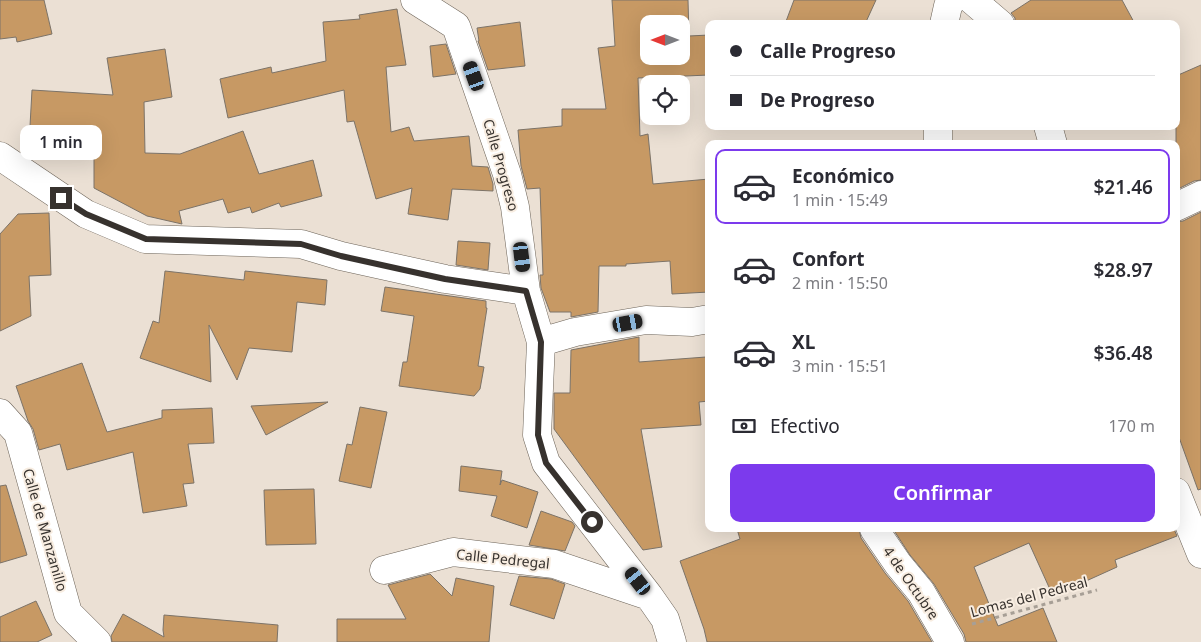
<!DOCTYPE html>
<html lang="es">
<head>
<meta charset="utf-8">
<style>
  :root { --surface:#fff; --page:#f2f2f3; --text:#2b2b33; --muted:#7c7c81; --line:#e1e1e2; --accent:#7c3aed }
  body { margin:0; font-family:"Noto Sans",sans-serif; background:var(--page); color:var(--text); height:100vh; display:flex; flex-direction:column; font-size:19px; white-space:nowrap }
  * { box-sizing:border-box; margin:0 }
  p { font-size:16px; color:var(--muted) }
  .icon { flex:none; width:28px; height:28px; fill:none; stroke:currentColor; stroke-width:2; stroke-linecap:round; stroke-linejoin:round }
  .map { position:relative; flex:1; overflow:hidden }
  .side { position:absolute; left:705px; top:140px; width:475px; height:392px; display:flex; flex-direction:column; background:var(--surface); border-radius:10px; box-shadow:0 5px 20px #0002 }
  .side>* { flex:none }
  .top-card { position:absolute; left:705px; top:20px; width:475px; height:110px; border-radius:10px; box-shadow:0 5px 20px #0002; display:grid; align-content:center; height:110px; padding:0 25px; background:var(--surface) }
  .needle { width:32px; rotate:270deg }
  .buttons { position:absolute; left:640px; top:15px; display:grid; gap:10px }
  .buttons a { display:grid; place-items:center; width:50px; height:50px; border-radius:10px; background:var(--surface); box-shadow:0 5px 20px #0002; font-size:25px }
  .end { position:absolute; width:22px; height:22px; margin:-11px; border:6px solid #37322e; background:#fff; box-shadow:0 0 0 2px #fff }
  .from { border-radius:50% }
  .bubble { position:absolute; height:35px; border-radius:10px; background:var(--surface); box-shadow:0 5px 20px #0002; font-size:16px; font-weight:600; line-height:35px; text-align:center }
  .car { position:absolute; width:15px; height:30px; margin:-15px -8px; border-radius:6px; box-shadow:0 0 4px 1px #0007; background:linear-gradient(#222 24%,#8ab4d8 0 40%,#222 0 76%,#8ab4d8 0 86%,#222 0) }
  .top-card b { display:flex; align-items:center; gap:18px; height:48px; font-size:19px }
  .top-card b+b { border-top:1px solid var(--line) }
  .top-card i { width:12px; height:12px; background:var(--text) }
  ul { padding:9px 0 0; list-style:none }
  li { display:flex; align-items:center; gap:15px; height:75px; margin:0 10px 8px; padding:0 15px; border:2px solid transparent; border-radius:10px }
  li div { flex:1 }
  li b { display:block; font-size:19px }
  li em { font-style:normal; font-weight:600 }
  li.active { border-color:var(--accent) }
  li>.icon { width:45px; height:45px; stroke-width:1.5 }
  .pay { display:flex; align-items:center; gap:12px; height:55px; padding:0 25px; font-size:19px }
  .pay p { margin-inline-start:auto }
  .primary-button { display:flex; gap:10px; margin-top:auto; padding:10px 25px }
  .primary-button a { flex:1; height:58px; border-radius:10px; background:var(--accent); color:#fff; font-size:20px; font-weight:600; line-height:58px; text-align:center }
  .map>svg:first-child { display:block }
  .building { fill:#c79964; stroke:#7c7368; fill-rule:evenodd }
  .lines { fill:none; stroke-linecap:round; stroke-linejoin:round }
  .minor-casing { stroke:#6d6459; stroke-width:29 }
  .path { stroke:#a79f96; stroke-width:3; stroke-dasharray:4 4; stroke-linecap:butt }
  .minor { stroke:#fff; stroke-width:28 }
  .route { stroke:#37322e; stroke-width:6 }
  .labels { text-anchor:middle; stroke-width:4; stroke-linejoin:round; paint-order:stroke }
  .street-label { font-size:14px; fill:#37322e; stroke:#f8ede1 }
</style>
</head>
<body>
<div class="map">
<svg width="1201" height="642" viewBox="0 0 1201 642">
  <rect width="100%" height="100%" fill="#ebe0d4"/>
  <path class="building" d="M0 0H44L52 34 17 42 16 37 0 39Z
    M612 0H688L689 36 709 35V75L638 78 640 136 648 134 653 184 709 179V292L672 294 670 261 626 264V266H599L598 312 571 317V312H550L541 288 540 275H543L540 188 527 189 521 166 518 130 562 126V109H606L598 48 615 46ZM649 24H681V56H649Z
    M794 0H876L865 24H785Z
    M1031 0H1122L1135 24H1015V18L1011 13Z
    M397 9 406 65 386 67 391 132 409 127 414 141 469 136 472 166 488 167 493 184V191L452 189 448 220 408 214 412 188 376 199 354 121 347 122 344 90 228 118 220 79 271 67 272 73 326 61 323 22 360 19 359 15Z
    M520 22 525 66 488 70 478 41H479L477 28Z
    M446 44 456 74 433 77 430 46Z
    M165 49 172 97 144 102 145 153 180 154 243 131 259 174 313 160 322 196 281 207 279 203 252 213 250 207 228 213 223 199 179 211 182 224 147 216 94 188V149L30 126 32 90 113 95 107 58Z
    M1201 65V180L1194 181 1176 190V76Z
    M1201 212V489L1198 490 1176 429V222L1183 221Z
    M49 213 51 275 29 276 31 316 0 331V234L18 214Z
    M458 241 490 243 488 270 456 265Z
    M165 271 244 280 245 271 327 280 325 305 297 302 292 352 249 348 237 380 209 325 211 382 140 358 153 321 159 323Z
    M385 287 486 301V308H487L478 366 484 367 480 389 474 396 399 386 403 362H407L414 316 381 311Z
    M639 337V362L706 357 709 393V401L699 402 701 425 641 429 662 547 643 550 554 429V393H570L571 350Z
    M82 363 107 432 162 418V410L212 408 214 443 188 444 194 483 183 484 187 506 143 513 133 452 67 470 60 444 39 450 33 429 28 421 16 386Z
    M328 402 266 435 251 406Z
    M360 407 387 412 371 488 339 481 347 444 352 445Z
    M461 466 502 471 500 485 502 480 538 492 527 528 491 516 497 496 459 491Z
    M6 485 27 555 0 563V486Z
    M314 489 316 544 266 545 264 490Z
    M541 511 572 522 575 526 565 551 529 545Z
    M737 529H859L861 538 885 573 908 601 932 642H707L704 629 680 561 740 539Z
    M893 529H1174L1177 536 1115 560 1117 567 1053 596 1029 543 974 567 998 626 1043 608 1057 642H966L964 634 934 584 910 555Z
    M430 574 452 596 456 578 494 586 489 642H337V619H406L388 585Z
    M519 576 551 579 565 584 554 619 510 605Z
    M36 601 52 635 37 642H0V617Z
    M123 614 164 637 163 630 164 615 278 625 277 642H112L111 636Z"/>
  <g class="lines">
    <g class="minor-casing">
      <path id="minor" d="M415 0 456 26 507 174 515 207 526 291 541 342 537 435 546 463 649 596 665 619 672 642
        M972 0 1000 24
        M944 24 948 6 952 0
        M1048 126 1053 144
        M938 144V126
        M0 156 86 214 145 239 301 244 341 256 445 279 526 291
        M1176 207 1201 195
        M541 342 575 332 646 320 692 322 709 319
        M0 413 18 433 68 613 97 642
        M1176 492 1201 554
        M874 529 898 564 921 592 950 642
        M384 570 453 552 554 564 649 596"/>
    </g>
    <path class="path" d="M972 624 1097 590"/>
    <use href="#minor" class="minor"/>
  </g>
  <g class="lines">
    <path class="route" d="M61 198 86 214 146 239 301 244 341 256 445 279 526 291 541 342 538 435 546 463 592 522"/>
  </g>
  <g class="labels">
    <g class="street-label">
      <text transform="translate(501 165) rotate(74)" y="5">Calle Progreso</text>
      <text transform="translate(45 530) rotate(74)" y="5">Calle de Manzanillo</text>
      <text transform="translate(503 559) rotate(6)" y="5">Calle Pedregal</text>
      <text transform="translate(911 583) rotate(55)" y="5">4 de Octubre</text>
      <text transform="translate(1029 597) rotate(-15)" y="5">Lomas del Pedreal</text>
    </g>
  </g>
</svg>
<div class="buttons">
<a><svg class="needle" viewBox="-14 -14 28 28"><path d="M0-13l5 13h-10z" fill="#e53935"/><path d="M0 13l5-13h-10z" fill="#7c7c81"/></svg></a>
<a><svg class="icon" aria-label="locate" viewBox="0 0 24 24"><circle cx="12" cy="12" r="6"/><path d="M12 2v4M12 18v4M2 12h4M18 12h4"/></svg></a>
</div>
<i class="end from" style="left:592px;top:522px"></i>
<i class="end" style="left:61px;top:198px"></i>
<div class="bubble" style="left:20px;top:125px;width:82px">1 min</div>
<i class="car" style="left:474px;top:76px;rotate:340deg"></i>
<i class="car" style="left:522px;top:257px;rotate:173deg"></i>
<i class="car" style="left:628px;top:323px;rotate:80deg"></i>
<i class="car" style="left:638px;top:581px;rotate:322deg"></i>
<div class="top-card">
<b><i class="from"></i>Calle Progreso</b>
<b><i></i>De Progreso</b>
</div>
<section class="side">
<ul>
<li class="active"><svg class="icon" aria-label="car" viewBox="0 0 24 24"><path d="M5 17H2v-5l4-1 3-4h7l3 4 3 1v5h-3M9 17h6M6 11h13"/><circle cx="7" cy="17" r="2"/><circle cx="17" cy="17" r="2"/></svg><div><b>Económico</b><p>1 min · 15:49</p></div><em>$21.46</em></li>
<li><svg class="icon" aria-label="car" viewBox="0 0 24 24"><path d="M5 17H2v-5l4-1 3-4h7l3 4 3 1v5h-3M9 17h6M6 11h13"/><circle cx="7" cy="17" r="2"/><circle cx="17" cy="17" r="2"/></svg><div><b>Confort</b><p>2 min · 15:50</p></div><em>$28.97</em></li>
<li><svg class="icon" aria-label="car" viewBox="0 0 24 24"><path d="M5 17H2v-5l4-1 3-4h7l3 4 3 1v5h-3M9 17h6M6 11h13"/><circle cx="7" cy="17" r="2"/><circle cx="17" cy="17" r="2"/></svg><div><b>XL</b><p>3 min · 15:51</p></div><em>$36.48</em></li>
</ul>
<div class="pay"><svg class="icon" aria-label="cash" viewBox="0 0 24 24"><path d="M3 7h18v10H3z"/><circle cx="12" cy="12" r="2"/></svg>Efectivo<p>170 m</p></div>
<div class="primary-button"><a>Confirmar</a></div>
</section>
</div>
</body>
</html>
